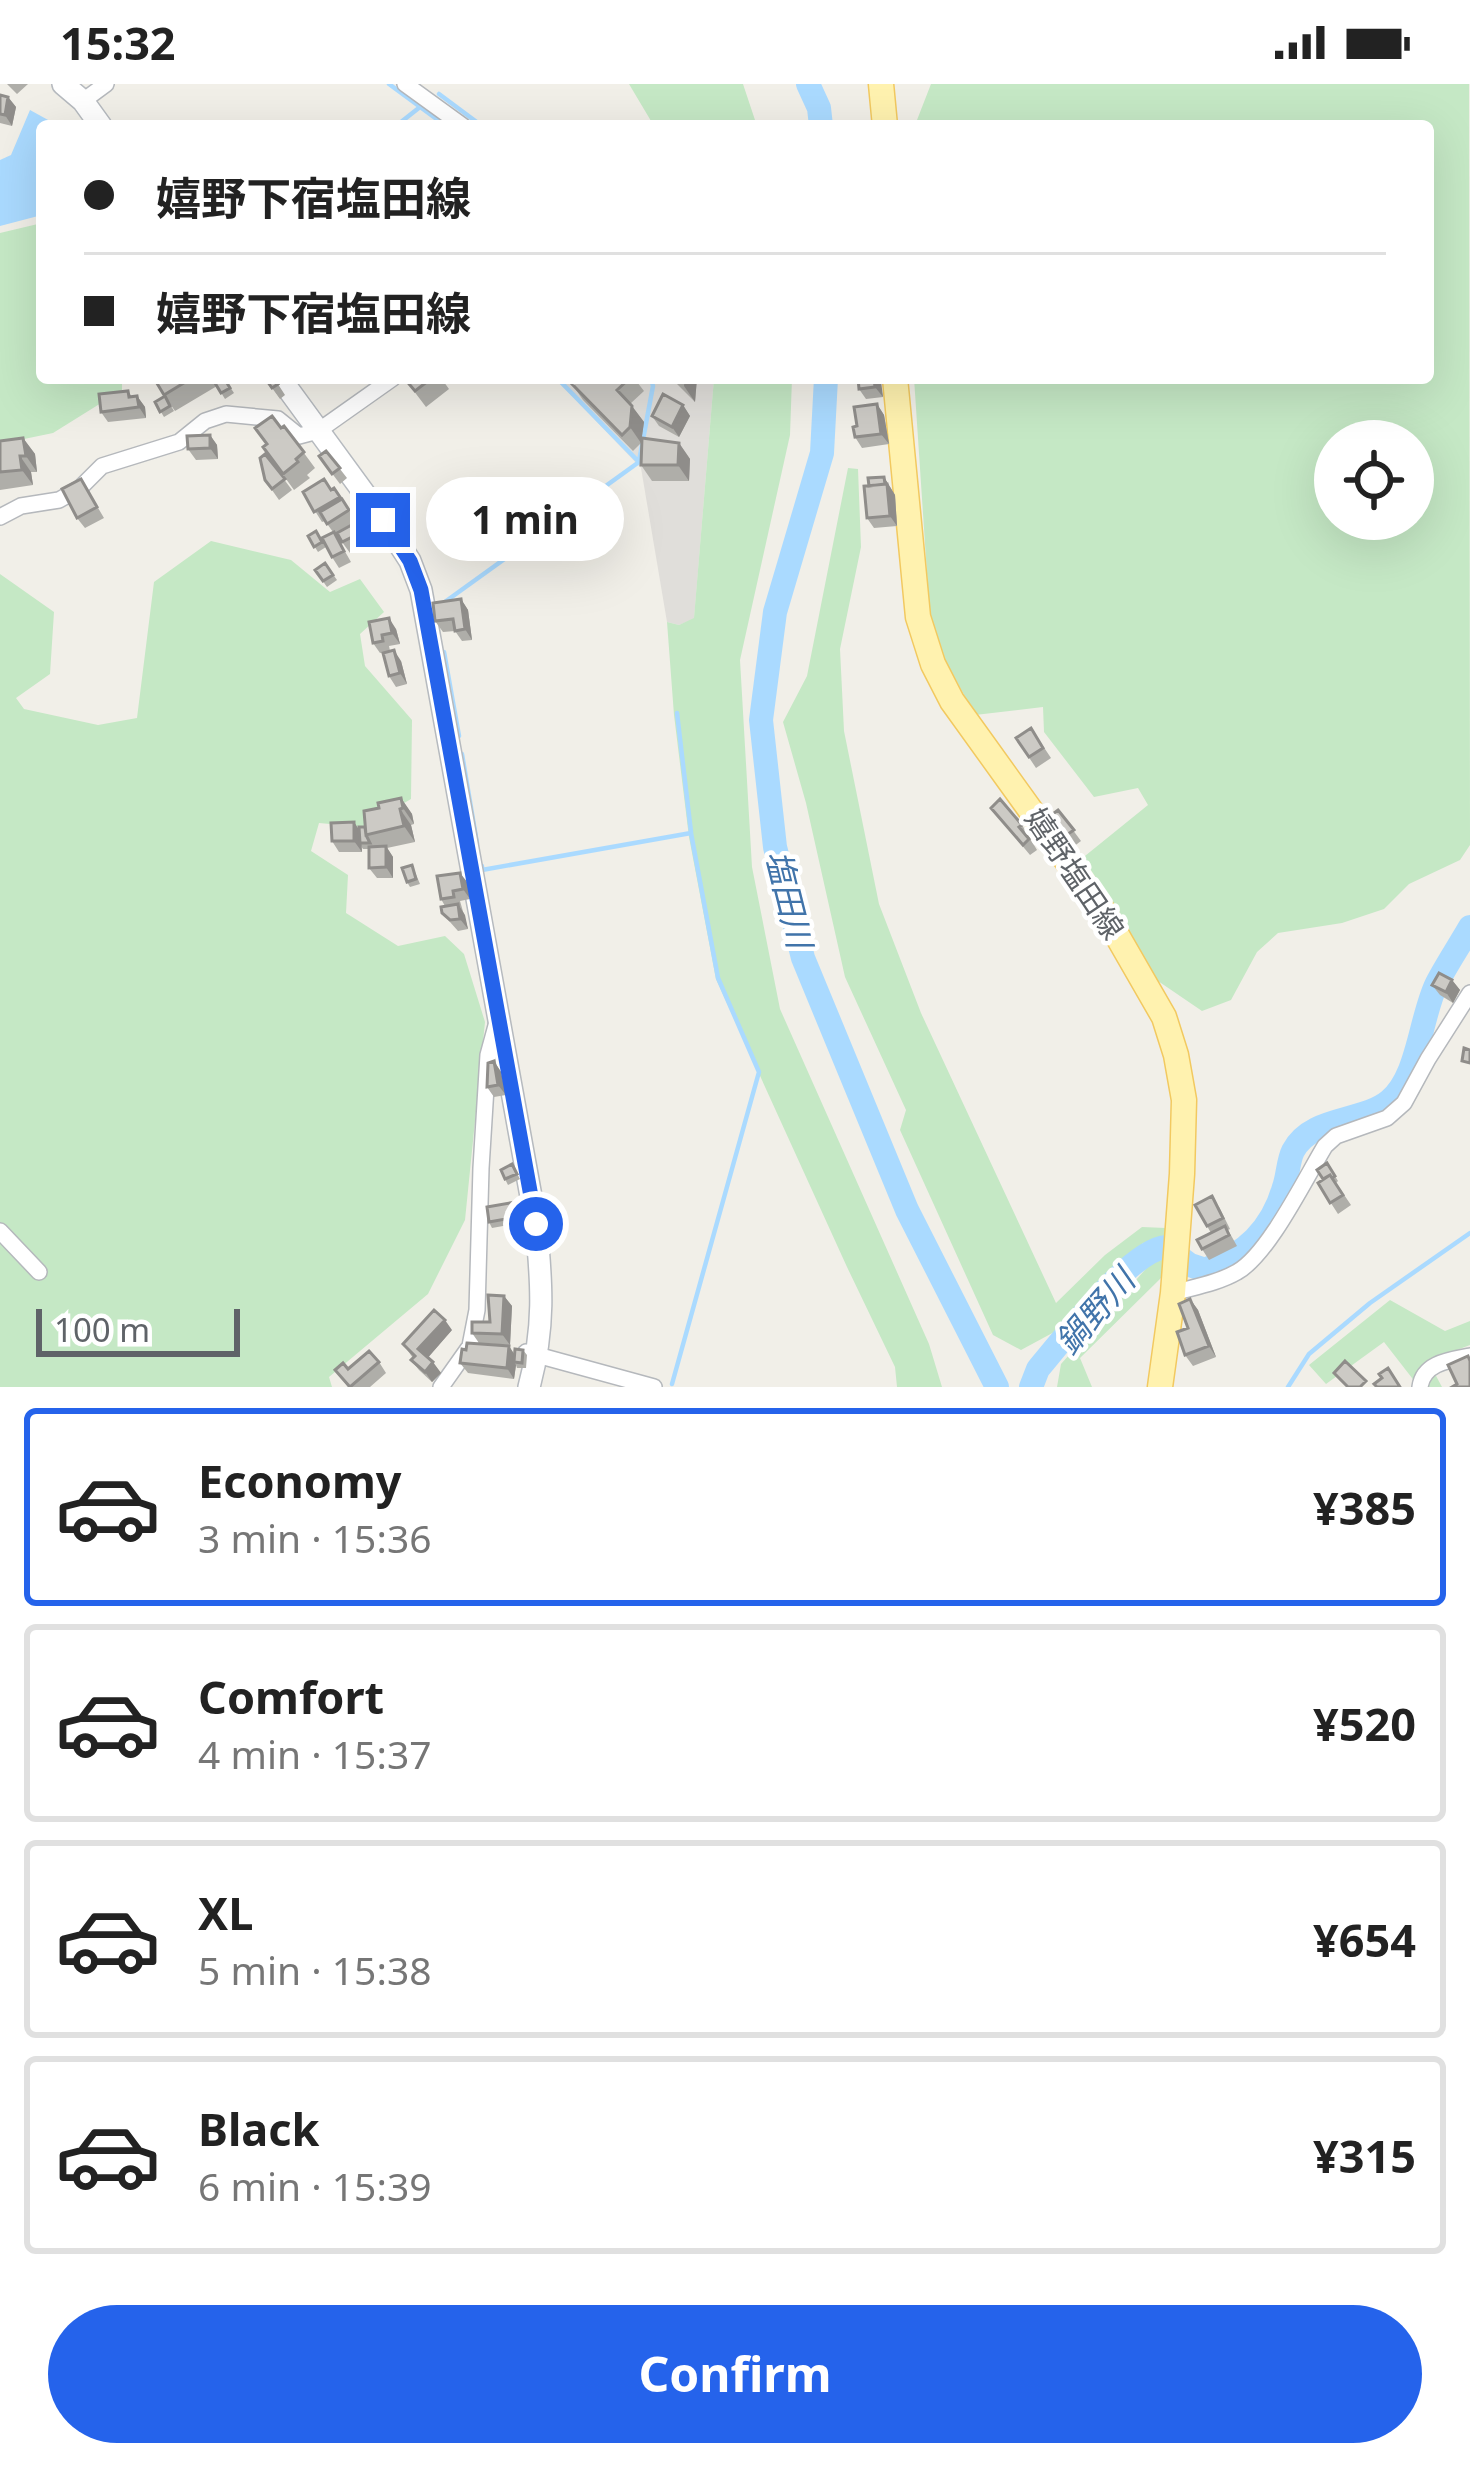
<!DOCTYPE html>
<html lang="en">
<head>
<meta charset="utf-8">
<style>
  :root { --surface:#fff; --page:#f2f2f2; --text:#222; --muted:#767676; --line:#e0e0e0; --accent:#2563eb }
  body { margin:0; font-family:"Noto Sans","Noto Sans JP",sans-serif; background:var(--page); color:var(--text); height:100vh; display:flex; flex-direction:column; font-size:45px; white-space:nowrap }
  * { box-sizing:border-box; margin:0 }
  p { font-size:39px; color:var(--muted) }
  .icon { flex:none; width:66px; height:66px; fill:none; stroke:currentColor; stroke-width:2; stroke-linecap:round; stroke-linejoin:round }
  .map { position:relative; height:1303px; overflow:hidden }
  .side { display:flex; flex-direction:column; background:var(--surface); flex:1 }
  .side>* { flex:none }
  .hud { position:absolute; left:36px; top:36px; width:1398px; height:264px; border-radius:12px; box-shadow:0 12px 48px #0002; display:grid; align-content:center; height:264px; padding:0 48px; background:var(--surface) }
  .fabs { position:absolute; left:1314px; top:336px; display:grid; gap:24px }
  .fabs a { display:grid; place-items:center; width:120px; height:120px; border-radius:50%; background:var(--surface); box-shadow:0 12px 48px #0002; font-size:60px }
  .scale { position:absolute; left:36px; bottom:30px; width:204px; box-sizing:border-box; padding-left:12px; border:6px solid #5f6368; border-top:0; font-size:33px; line-height:42px; white-space:nowrap; color:#5f6368; -webkit-text-stroke:9px #fff; paint-order:stroke }
  .end { position:absolute; width:54px; height:54px; margin:-27px; border:15px solid #2563eb; background:#fff; box-shadow:0 0 0 6px #fff }
  .from { border-radius:50% }
  .bubble { position:absolute; height:84px; border-radius:42px; background:var(--surface); box-shadow:0 12px 48px #0002; font-size:39px; font-weight:700; line-height:84px; text-align:center }
  .hud b { display:flex; align-items:center; gap:42px; height:114px; font-size:45px }
  .hud b+b { border-top:3px solid var(--line) }
  .hud i { width:30px; height:30px; background:var(--text) }
  ul { padding:21px 0 0; list-style:none }
  li { display:flex; align-items:center; gap:36px; height:198px; margin:0 24px 18px; padding:0 24px; border:6px solid var(--line); border-radius:12px }
  li div { flex:1 }
  li b { display:block; font-size:45px }
  li em { font-style:normal; font-weight:700 }
  li.selected { border-color:var(--accent) }
  li>.icon { width:108px; height:108px; stroke-width:1.5 }
  .primary-button { display:flex; gap:24px; margin-top:auto; padding:24px 48px }
  .primary-button a { flex:1; height:138px; border-radius:72px; background:var(--accent); color:#fff; font-size:48px; font-weight:700; line-height:138px; text-align:center }
  .status { display:flex; justify-content:space-between; align-items:center; height:84px; padding:0 60px; background:var(--surface); direction:ltr }
  .status svg { height:33px; fill:currentColor }
  .map>svg:first-child { display:block }
  .industrial { fill:#e0deda }
  .green { fill:#c5e8c5; fill-rule:evenodd }
  .water { fill:#aadaff }
  .lines { fill:none; stroke-linecap:round; stroke-linejoin:round }
  .stream { stroke:#aadaff; stroke-width:4.5 }
  .river { stroke:#aadaff; stroke-width:24 }
  .street-casing { stroke:#b5b8bc; stroke-width:18 }
  .secondary-casing { stroke:#b6babf; stroke-width:24 }
  .primary-casing { stroke:#f2c960; stroke-width:27 }
  .street { stroke:#fff; stroke-width:15 }
  .secondary { stroke:#fff; stroke-width:21 }
  .primary { stroke:#fff2af; stroke-width:24 }
  .wall { fill:#afaea9 }
  .shaded-wall { fill:#8f8d8a }
  .building { fill:#cccac5; stroke:#8f8d8a; stroke-width:3 }
  .route { stroke:#2563eb; stroke-width:15 }
  .labels { text-anchor:middle; stroke-width:9; stroke-linejoin:round; paint-order:stroke }
  .street-label { font-size:30px; fill:#5f6368; stroke:#fff }
  .water-label { font-size:33px; font-style:italic; fill:#4174aa; stroke:#fff }
</style>
</head>
<body>
<div class="status"><b>15:32</b><svg viewBox="0 0 49 12"><path d="M0 12V9h3v3zM5 12V6h3v6zM10 12V3h3v9zM15 12V0h3v12zM26 1h20v11H26zM47 4h2v5h-2z"/></svg></div>
<div class="map">
<svg width="1470" height="1303" viewBox="0 0 1470 1303">
  <rect width="100%" height="100%" fill="#f1efe8"/>
  <path class="industrial" d="M555 294H714L694 535 679 541 667 538 641 384Z"/>
  <path class="green" d="M629 0H743L757 42H654Z
    M931 0H1469L1470 761 1460 776 1409 800 1384 825 1342 839 1278 849 1257 868 1231 916 1202 927 1158 897 1080 776 1148 721 1138 704 1094 713 1044 648 1043 623 975 631 931 550 914 294H1428V42H919L917 36ZM1335 357H1413V435H1335Z
    M42 139V294H122V306L53 349 0 360V149Z
    M714 294H792L790 351 740 576 752 783 780 925 929 1260 942 1303H897L895 1283 847 1183 716 895 689 753 674 631 667 538 679 541 694 534Z
    M848 384 858 385 861 463 840 565 844 647 879 820 921 929 1056 1219 1105 1171 1142 1143 1166 1144 1163 1157 1143 1159 1058 1246 1021 1266 993 1251 900 1046 906 1026 845 893 806 719 783 638 807 592Z
    M211 457 291 476 330 508 360 495 384 528 360 550 365 582 412 636 411 715 363 743 319 739 311 767 348 791 346 829 398 862 445 852 464 870 485 938 465 1136 428 1210 329 1293 332 1303H0V490L54 528 50 590 16 614 24 625 98 641 137 634 154 498Z
    M1166 1175 1161 1194 1080 1274 1092 1303H1057L1061 1280 1152 1178Z
    M1390 1216 1445 1247 1470 1237V1261L1428 1277 1442 1303H1419L1384 1258 1326 1300 1309 1281Z"/>
  <path class="water" d="M30 26 59 42H42V131L0 142V76L11 71Z"/>
  <g class="lines">
    <path class="stream" d="M389 0 446 42
      M439 10 482 42
      M396 42 420 23
      M639 377 653 302 651 294
      M442 520 639 378 557 294
      M444 568 459 652
      M677 629 691 748
      M462 670 477 759
      M482 782V786L691 749 718 894 759 988 672 1300
      M1288 1303 1309 1270 1370 1219 1470 1149"/>
    <path class="river" d="M808 0 819 24 821 42
      M826 294 822 369 775 528 761 636 775 763 803 874 907 1126 997 1303
      M1031 1303 1038 1285C1063 1256 1130 1166 1166 1163L1190 1181 1205 1186C1245 1170 1272 1146 1284 1103 1288 1092 1288 1077 1293 1067 1311 1032 1362 1039 1389 1017 1419 993 1420 933 1437 899 1447 880 1459 862 1470 843"/>
    <g class="street-casing">
      <path id="street" d="M405 0 463 42
        M83 17 106 0
        M0 433 21 422 59 416 80 404 102 382 179 358 205 337 226 330 278 335 299 352 318 347 393 294
        M0 1147 39 1188
        M1173 1209C1194 1203 1218 1199 1237 1188 1268 1171 1305 1095 1325 1062L1336 1052 1387 1034 1404 1019 1428 975 1470 909
        M526 1268 654 1303
        M441 1303 470 1262 477 1226 481 1084 488 971 497 938
        M1420 1303C1423 1279 1449 1276 1470 1272"/>
    </g>
    <g class="secondary-casing">
      <path id="secondary" d="M63 0 83 17 101 42
        M280 294 383 435 410 477 421 506 536 1140C542 1200 545 1244 529 1303"/>
    </g>
    <g class="primary-casing">
      <path id="primary" d="M881 0 885 42
        M895 294 918 533 933 580 952 617 1103 827 1164 933 1176 971 1184 1016 1182 1090 1173 1209 1160 1303"/>
    </g>
    <use href="#street" class="street"/>
    <use href="#secondary" class="secondary"/>
    <use href="#primary" class="primary"/>
  </g>
  <path class="wall" d="M7 0H28L17 10Z
    M0 11 8 13 16 23 12 42 0 39Z
    M158 294H214L217 298 224 294 234 309 225 315 217 302 175 327 164 311Z
    M265 294H274L285 311 280 315Z
    M404 294H441L449 305 426 323Z
    M573 294H634L644 307 630 320 644 338 641 359 633 367 583 316 572 300 576 296Z
    M671 294H697L695 318Z
    M858 294H879L883 313 866 315 859 305Z
    M128 307 132 313 137 312 145 323 146 334 108 338 101 328Z
    M165 312 174 327 164 333 155 318Z
    M877 320 884 331 889 360 862 364 855 353 857 342Z
    M683 321 690 332 679 353 659 342 652 332Z
    M284 342 315 384 307 391 310 394 294 406 263 363Z
    M210 351 217 361 218 375 196 376 188 365Z
    M23 354 35 370 37 388H31L33 401 0 406V357Z
    M679 359 690 375 689 397H652L641 381Z
    M326 367 347 394 340 400 319 372Z
    M265 370 292 406 279 416 265 396Z
    M884 393 895 411 897 442 874 444 867 434 869 402Z
    M81 395 104 434 85 444 77 434Z
    M334 404 356 437 335 450 351 478 339 484 332 473 333 448 325 437 322 438 303 408Z
    M357 438 370 459 350 469 342 458Z
    M316 447 326 463 318 468 308 452Z
    M325 479 337 496 327 503 315 486Z
    M461 515 468 526 472 556 462 557 455 547 443 548 435 537Z
    M369 538 396 545 400 560 389 562 390 567 380 569 373 559Z
    M401 577 407 600 396 603 389 592Z
    M1031 644 1051 674 1036 684 1016 654Z
    M401 714 412 730 414 740 411 741 415 758 387 764 393 773V794H377L369 784V765H363L361 762 362 768H339L332 757 354 738 360 747 365 743 379 724Z
    M991 724 1022 741 1037 766 1030 771Z
    M1058 726 1081 757 1073 763 1050 732Z
    M412 781 420 800 410 803 407 798Z
    M437 792 468 799 470 815 460 817 468 845 458 847 442 829 445 822 441 815Z
    M1452 896 1460 906 1453 919 1440 911 1432 901Z
    M494 977 501 988 506 1011 494 1013 487 1003Z
    M1327 1079 1338 1097 1336 1099 1351 1121 1338 1130 1318 1099 1323 1095Z
    M512 1080 520 1095 508 1101 505 1095Z
    M524 1122 526 1138 492 1144 489 1138Z
    M1219 1123 1230 1145 1228 1146 1237 1162 1209 1176 1202 1165 1211 1149 1207 1142Z
    M504 1212 512 1222 510 1261 479 1259 472 1249 490 1238Z
    M1190 1215 1198 1226 1216 1273 1193 1282 1185 1271Z
    M452 1246 428 1273 441 1289 432 1298 419 1286 411 1276 413 1274 403 1260Z
    M509 1262 514 1270 523 1266 527 1271 526 1284H517L516 1281 514 1295 468 1289 460 1279Z
    M379 1278 386 1289 370 1303H348L335 1286Z"/>
  <path class="shaded-wall" d="M8 13 16 23 12 42 5 31Z
    M685 294H697L695 318 684 302Z
    M874 294H879L881 297 883 313 875 303Z
    M137 312 145 323 146 334 139 323Z
    M877 320 884 331 889 360 881 350Z
    M683 321 690 332 679 353 672 343Z
    M632 322 644 338 641 359 630 343Z
    M210 351 217 361 218 375 210 364Z
    M23 354 35 370 37 388 26 372Z
    M679 359 690 375 689 397 678 381Z
    M20 372 31 388 33 401 22 386Z
    M884 393 895 411 897 442 890 432Z
    M461 515 468 526 472 556 465 545Z
    M389 534 396 545 400 560 392 549Z
    M394 566 401 577 407 600 400 589Z
    M401 714 412 730 414 740 403 724Z
    M400 725 411 741 415 758 404 742Z
    M354 738 361 749 362 768 354 757Z
    M386 762 393 773V794L386 783Z
    M460 789 468 799 470 815 463 805Z
    M458 820 465 831 468 845 460 835Z
    M1452 896 1460 906 1453 919 1446 908Z
    M494 977 501 988 506 1011 498 1001Z
    M504 1212 512 1222 510 1261 502 1250Z
    M1190 1215 1198 1226 1216 1273 1209 1262Z
    M445 1236 452 1246 426 1276 418 1265Z
    M509 1262 516 1273 514 1278 516 1281 514 1295 507 1284Z
    M433 1278 441 1289 432 1298 425 1288Z"/>
  <path class="building" d="M0 11 8 13 5 31 0 30Z
    M158 294H192L164 311 155 296Z
    M224 294 230 304 221 309 215 299Z
    M265 294H274L278 300 272 304Z
    M404 294H432L415 307Z
    M578 294H630L617 306 632 322 630 343 622 351 572 300Z
    M858 294H874L875 303 859 305Z
    M128 307 129 313 137 312 139 323 101 328 99 310Z
    M663 310 683 321 672 343 652 332Z
    M165 312 170 322 160 328 155 318Z
    M877 320 881 350 855 353 853 343 857 342 854 323Z
    M272 332 281 344 284 342 304 368 296 375 298 378 283 390 263 363 267 360 255 344Z
    M210 351V364L188 365 187 352Z
    M23 354 26 372H20L22 386 0 388V357Z
    M642 354 679 359 678 381H641Z
    M326 367 340 384 332 390 319 372Z
    M265 370 285 395 272 405 265 396 260 374Z
    M884 393 885 400 869 402 868 394Z
    M81 395 97 423 77 434 62 405Z
    M324 395 331 406 334 404 340 413 314 428 303 408Z
    M887 400 890 432 867 434 864 402Z
    M342 415 349 426 327 440 320 428Z
    M357 438 362 448 342 458 337 449Z
    M316 447 322 458 314 463 308 452Z
    M334 448 344 467 332 473 322 454Z
    M325 479 333 491 323 497 315 486Z
    M461 515 465 545 455 547 453 535 435 537 433 519Z
    M389 534 392 549 382 551 383 557 373 559 369 538Z
    M394 566 400 589 389 592 383 569Z
    M1031 644 1043 664 1029 673 1016 654Z
    M401 714 403 724 400 725 404 742 366 751 364 727 379 724 378 719Z
    M1000 715 1022 741 1019 743 1029 755 1023 761 991 724Z
    M1058 726 1074 746 1065 752 1050 732Z
    M354 738V757H332L331 739Z
    M359 743H365L366 751 370 759H360Z
    M386 762V783L369 784V763Z
    M412 781 416 795 407 798 402 784Z
    M460 789 463 805 453 807 454 813 441 815 437 792Z
    M458 820 460 835 450 836 442 829 441 823Z
    M1439 889 1452 896 1446 908 1432 901Z
    M1464 964 1470 966V979L1462 977Z
    M494 977 498 1001 487 1003 488 979Z
    M1327 1079 1335 1092 1332 1094 1330 1091 1323 1095 1317 1086Z
    M512 1080 517 1090 505 1095 501 1086Z
    M1330 1091 1343 1111 1330 1119 1318 1099Z
    M1212 1112 1223 1134 1207 1142 1195 1121Z
    M521 1117 522 1132 489 1138 487 1123Z
    M1225 1142 1229 1151 1202 1165 1197 1156Z
    M488 1211 504 1212 502 1250 472 1249V1238H490Z
    M1190 1215 1209 1262 1185 1271 1177 1248 1188 1244 1179 1220Z
    M434 1226 445 1236 418 1265 433 1278 425 1288 411 1276 415 1272 403 1260Z
    M467 1259 509 1262 507 1284 460 1279 462 1265 466 1266Z
    M515 1265 523 1266 522 1279 514 1278Z
    M369 1267 379 1278 350 1303 335 1286 343 1279 348 1285Z
    M1468 1272 1470 1277V1303H1452L1457 1300 1448 1281Z
    M1345 1277 1366 1297 1360 1303H1348L1334 1289Z
    M1388 1284 1400 1303H1377L1374 1300 1382 1294 1379 1290Z"/>
  <g class="lines">
    <path class="route" d="M383 436 410 477 421 506 536 1140"/>
  </g>
  <g class="labels">
    <g class="street-label">
      <text transform="translate(1074 790) rotate(56)" y="10">嬉野塩田線</text>
    </g>
    <g class="water-label">
      <text transform="translate(789 815) rotate(76)" y="12">塩田川</text>
      <text transform="translate(1095 1227) rotate(-49)" y="12">鍋野川</text>
    </g>
  </g>
</svg>
<div class="fabs">
<a><svg class="icon" aria-label="locate" viewBox="0 0 24 24"><circle cx="12" cy="12" r="6"/><path d="M12 2v4M12 18v4M2 12h4M18 12h4"/></svg></a>
</div>
<div class="scale">100 m</div>
<i class="end from" style="left:536px;top:1140px"></i>
<i class="end" style="left:383px;top:436px"></i>
<div class="bubble" style="left:426px;top:393px;width:198px">1 min</div>
<div class="hud">
<b><i class="from"></i>嬉野下宿塩田線</b>
<b><i></i>嬉野下宿塩田線</b>
</div>
</div>
<section class="side">
<ul>
<li class="selected"><svg class="icon" aria-label="car" viewBox="0 0 24 24"><path d="M5 17H2v-5l4-1 3-4h7l3 4 3 1v5h-3M9 17h6M6 11h13"/><circle cx="7" cy="17" r="2"/><circle cx="17" cy="17" r="2"/></svg><div><b>Economy</b><p>3 min · 15:36</p></div><em>¥385</em></li>
<li><svg class="icon" aria-label="car" viewBox="0 0 24 24"><path d="M5 17H2v-5l4-1 3-4h7l3 4 3 1v5h-3M9 17h6M6 11h13"/><circle cx="7" cy="17" r="2"/><circle cx="17" cy="17" r="2"/></svg><div><b>Comfort</b><p>4 min · 15:37</p></div><em>¥520</em></li>
<li><svg class="icon" aria-label="car" viewBox="0 0 24 24"><path d="M5 17H2v-5l4-1 3-4h7l3 4 3 1v5h-3M9 17h6M6 11h13"/><circle cx="7" cy="17" r="2"/><circle cx="17" cy="17" r="2"/></svg><div><b>XL</b><p>5 min · 15:38</p></div><em>¥654</em></li>
<li><svg class="icon" aria-label="car" viewBox="0 0 24 24"><path d="M5 17H2v-5l4-1 3-4h7l3 4 3 1v5h-3M9 17h6M6 11h13"/><circle cx="7" cy="17" r="2"/><circle cx="17" cy="17" r="2"/></svg><div><b>Black</b><p>6 min · 15:39</p></div><em>¥315</em></li>
</ul>
<div class="primary-button"><a>Confirm</a></div>
</section>
</body>
</html>
